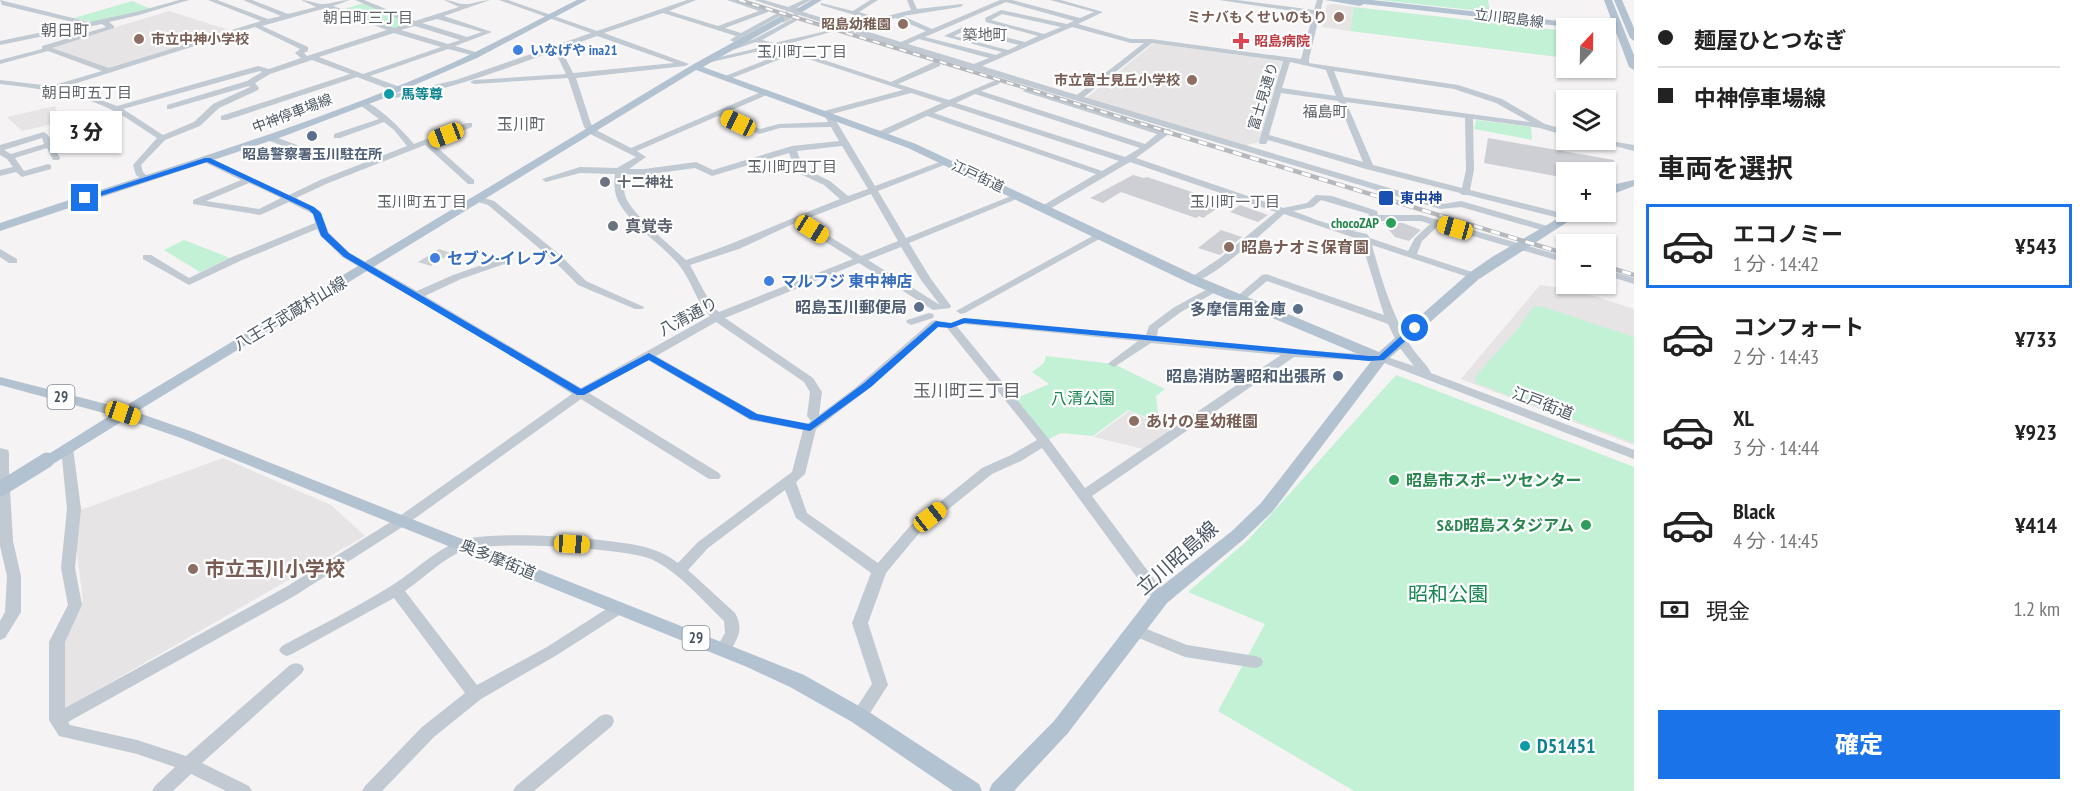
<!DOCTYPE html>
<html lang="ja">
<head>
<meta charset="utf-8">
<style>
  :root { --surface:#fff; --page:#f2f2f2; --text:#222; --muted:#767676; --line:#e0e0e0; --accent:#1a73e8 }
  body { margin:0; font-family:"PT Sans Narrow","Noto Sans JP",sans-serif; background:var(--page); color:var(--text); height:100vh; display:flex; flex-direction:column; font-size:22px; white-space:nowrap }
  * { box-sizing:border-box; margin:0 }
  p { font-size:20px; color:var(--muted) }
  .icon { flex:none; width:33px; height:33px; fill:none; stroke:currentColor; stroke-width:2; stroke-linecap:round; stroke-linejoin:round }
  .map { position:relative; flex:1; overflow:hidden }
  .sheet { display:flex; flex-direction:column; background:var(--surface); width:450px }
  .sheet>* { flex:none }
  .top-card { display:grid; align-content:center; height:132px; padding:0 24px; background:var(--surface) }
  .needle { width:39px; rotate:22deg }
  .buttons { position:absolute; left:1556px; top:18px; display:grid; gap:12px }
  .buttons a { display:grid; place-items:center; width:60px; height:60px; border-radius:0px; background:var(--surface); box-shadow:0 2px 4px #0004; font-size:30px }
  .end { position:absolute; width:27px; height:27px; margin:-14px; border:8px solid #1a73e8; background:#fff; box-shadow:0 0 0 3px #fff }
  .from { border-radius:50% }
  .bubble { position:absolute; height:42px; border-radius:0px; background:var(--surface); box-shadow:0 2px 4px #0004; font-size:20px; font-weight:800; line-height:42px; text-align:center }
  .car { position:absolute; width:18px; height:36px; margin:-18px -9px; border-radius:8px; box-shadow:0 0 4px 2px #0007; background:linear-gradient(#f5c518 24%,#345 0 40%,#f5c518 0 76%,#345 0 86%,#f5c518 0) }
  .top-card b { display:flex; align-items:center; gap:21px; height:57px; font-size:22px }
  .top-card b+b { border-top:2px solid var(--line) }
  .top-card i { width:15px; height:15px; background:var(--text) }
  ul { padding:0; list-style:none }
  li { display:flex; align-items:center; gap:18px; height:84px; margin:0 12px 9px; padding:0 12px; border:3px solid transparent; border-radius:0px }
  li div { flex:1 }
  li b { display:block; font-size:22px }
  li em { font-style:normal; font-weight:800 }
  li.active { border-color:var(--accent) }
  li>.icon { width:54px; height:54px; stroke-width:1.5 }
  h2 { padding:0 24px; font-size:27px; line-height:72px }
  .pay { display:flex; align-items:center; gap:15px; height:66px; padding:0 24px; font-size:22px }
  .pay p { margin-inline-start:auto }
  .button { display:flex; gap:12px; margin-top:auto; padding:12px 24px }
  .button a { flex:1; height:69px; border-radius:0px; background:var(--accent); color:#fff; font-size:24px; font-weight:800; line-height:69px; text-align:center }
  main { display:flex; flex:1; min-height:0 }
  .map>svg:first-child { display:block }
  .education { fill:#e6e4e5 }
  .green { fill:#c3f1d5 }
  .building { fill:#cdcfd5 }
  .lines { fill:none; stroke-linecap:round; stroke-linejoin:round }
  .major-tunnel { stroke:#caccce; stroke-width:9; stroke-dasharray:9 4.5; stroke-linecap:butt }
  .minor { fill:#c1cad2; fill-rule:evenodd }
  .major { fill:#b3c2d1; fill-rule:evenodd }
  .rail-far1-casing { stroke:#b5b8bd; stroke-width:4 }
  .rail-casing { stroke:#b5b8bd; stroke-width:4.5 }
  .rail-far1 { stroke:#fff; stroke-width:2; stroke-dasharray:7; stroke-linecap:butt }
  .rail { stroke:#fff; stroke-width:3; stroke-dasharray:9; stroke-linecap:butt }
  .major-bridge { stroke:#b3c2d1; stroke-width:15 }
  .route { fill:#1a73e8 }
  .education-dot { fill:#8d6e63; stroke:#fff; stroke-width:2 }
  .health-dot { fill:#e0444e; stroke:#fff; stroke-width:2 }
  .shop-dot { fill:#3f7fe0; stroke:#fff; stroke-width:2 }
  .culture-dot { fill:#0f9aa8; stroke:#fff; stroke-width:2 }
  .service-dot { fill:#5c6f8a; stroke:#fff; stroke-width:2 }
  .worship-dot { fill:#6b7280; stroke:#fff; stroke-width:2 }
  .transit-dot { fill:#1a4fb4; stroke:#fff; stroke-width:2 }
  .leisure-dot { fill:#2e9e5b; stroke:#fff; stroke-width:2 }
  .labels { text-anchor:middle; stroke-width:4.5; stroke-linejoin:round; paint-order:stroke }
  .far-education-label { font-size:14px; font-weight:bold; fill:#785e54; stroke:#fff; text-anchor:end }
  .far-street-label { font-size:14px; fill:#4a5661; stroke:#fff }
  .far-health-label { font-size:14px; font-weight:bold; fill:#be3a42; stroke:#fff; text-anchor:start }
  .far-shop-label { font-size:14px; font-weight:bold; fill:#366cbe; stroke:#fff; text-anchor:start }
  .far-culture-label { font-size:14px; font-weight:bold; fill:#0d838f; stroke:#fff; text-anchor:start }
  .far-service-label { font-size:14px; font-weight:bold; fill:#4e5e75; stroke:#fff }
  .far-worship-label { font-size:14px; font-weight:bold; fill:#5b616d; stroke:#fff; text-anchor:start }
  .far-transit-label { font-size:14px; font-weight:bold; fill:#164399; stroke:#fff; text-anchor:start }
  .far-leisure-label { font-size:14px; font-weight:bold; fill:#27864d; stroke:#fff; text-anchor:end }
  .far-neighbourhood-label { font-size:15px; fill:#5f6368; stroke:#fff }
  .shield { fill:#fff; stroke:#808990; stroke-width:1.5 }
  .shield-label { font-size:15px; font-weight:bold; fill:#4a5661 }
  .far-quarter-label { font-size:16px; fill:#5f6368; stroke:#fff }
  .worship-label { font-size:16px; font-weight:bold; fill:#5b616d; stroke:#fff; text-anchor:start }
  .education-label { font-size:16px; font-weight:bold; fill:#785e54; stroke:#fff; text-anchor:start }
  .shop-label { font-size:16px; font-weight:bold; fill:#366cbe; stroke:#fff; text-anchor:start }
  .service-label { font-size:16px; font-weight:bold; fill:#4e5e75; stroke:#fff; text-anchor:end }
  .street-label { font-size:16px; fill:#4a5661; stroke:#fff }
  .park-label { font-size:16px; fill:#17864f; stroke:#fff }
  .leisure-label { font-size:16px; font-weight:bold; fill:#27864d; stroke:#fff; text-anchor:start }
  .neighbourhood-label { font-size:18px; fill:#5f6368; stroke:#fff }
  .near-street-label { font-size:20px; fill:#4a5661; stroke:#fff }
  .near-education-label { font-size:20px; font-weight:bold; fill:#785e54; stroke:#fff; text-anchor:start }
  .near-park-label { font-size:20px; fill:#17864f; stroke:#fff }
  .near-culture-label { font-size:20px; font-weight:bold; fill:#0d838f; stroke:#fff; text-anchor:start }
</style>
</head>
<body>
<main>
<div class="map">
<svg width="1634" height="791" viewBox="0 0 1634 791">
  <rect width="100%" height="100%" fill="#f5f3f3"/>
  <path class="education" d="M1334 4 1354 7 1350 31 1322 27 1327 5Z
    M169 11 229 30 109 69 47 48Z
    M1154 43 1282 61 1260 142 1242 146 1085 99Z
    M55 106 61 122 22 131 7 117Z
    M1558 284 1634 309V445L1461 379 1540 285 1555 287Z
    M1129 411 1175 431 1147 450 1094 437Z
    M223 458 331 505 365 536 59 712 63 642 83 601 72 513Z"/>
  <path class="green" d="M1380 0H1488L1490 12Z
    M132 1 151 9 92 22 74 18Z
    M364 3 411 23 393 29 341 10Z
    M1354 7 1566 31V58L1350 31Z
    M1476 120 1531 127 1532 140 1474 129Z
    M184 240 230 258 200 272 164 250Z
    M1534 306 1544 307 1634 337V443L1476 383 1475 377 1516 331Z
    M1046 356 1114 364 1165 389 1156 396 1158 413 1156 421 1128 410 1093 436 1061 433 1047 440 1015 399 1049 384 1032 372 1044 363Z
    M1396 375 1634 467V791H1354L1218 711 1265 624 1188 592 1248 540Z"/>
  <path class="building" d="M1488 138 1614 160 1612 172H1566V178L1484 163Z
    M1133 175 1144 178 1147 177 1225 203 1203 218 1199 216 1196 218 1121 192 1103 203 1090 198Z
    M1240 205 1268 215 1258 222 1230 212Z
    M1383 223H1403L1421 230 1409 241 1395 237Z
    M1221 230 1242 237 1220 255 1198 248Z
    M439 249 451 253 431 266 418 262Z"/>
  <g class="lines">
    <path class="major-tunnel" d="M781 19 799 10"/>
    <path class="minor" d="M0 0 89 22 136 12 179 0H189L139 15 109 22 114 26V28L52 48 109 68 261 21 208 0H217L268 19 281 16 243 0H252L288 14 316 7 301 0C309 0 318 5 325 4 334 3 341 0 350 0L333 6 394 28 409 23 355 0H364L415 21 459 7 444 0C452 0 457 4 464 4 471 5 482 0 490 0L444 16 492 32 455 46 479 53V57L448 49 370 76 400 87V91H394L357 77 227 120H221V116L350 74 312 60 270 74 255 83 259 88 258 90 219 108 200 126 165 140 141 165 143 172 150 179 146 182 136 175 133 165 157 138C144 130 131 120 118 113 81 93 40 89 0 84V80L51 86 102 71 48 51 0 64V60L42 49V46L106 27 102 24 0 45V41L81 24 2 5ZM326 8 387 30 307 56 304 53 308 51V47L262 26ZM437 19 482 32 467 37 422 23ZM415 26 460 40 448 44 401 30ZM255 27 300 49 295 53 301 58 269 69 258 66 117 106 90 96 61 88ZM394 33 441 47 363 74 319 57ZM260 71 262 72 247 81 167 105V109H170L249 86 250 87 213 104 194 122 163 135 123 109Z
      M499 0H508L597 31 687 0H696L669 11 718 26 759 11 727 0H737L768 10V12L725 28 741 33 776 14H780V16L734 42 730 40 736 36 663 13 604 33 689 64 685 66 576 78 591 124 598 131 631 148 766 90 770 92 769 94 725 113 760 129 779 124 828 122 823 113 824 111 903 90 793 54 727 80 720 78 786 52 773 48 707 63 703 61 766 46 756 42 727 52 723 50 754 39 794 18 797 20 796 21 762 40 774 43 831 30V32L781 46 891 82 934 62H940V66L898 84 949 100 996 80 1000 82 999 84 981 91 1145 144 1157 134 1022 91 1029 89 1162 130 1170 129V133L1136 158 1283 208 1307 203 1316 195 1332 196 1377 211 1378 215H1421L1566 257V263L1438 226 1422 241 1417 254 1478 274 1479 276 1478 278 1474 279 1372 245C1381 279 1392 313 1409 343 1414 353 1428 365 1431 373L1634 450V459L1379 361 1294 357 1092 496 1165 594 1167 598 1165 602 1160 603 1155 602 1042 448 1021 461 992 474 920 532 886 573 868 623 888 685 865 721 859 723 853 721 851 716 872 684 852 623 871 573 796 518 785 490 708 548 688 570 735 613C744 629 738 638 729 653L724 655 719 653 716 649 725 633 724 621C703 601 678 571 651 559 625 548 491 540 465 550 443 558 424 578 405 591L477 685 547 647 614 604 619 603 624 604 626 608 624 612 557 655 481 699 434 737 382 791H362L365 786 422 727 465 693 394 598 292 654 287 656 282 654 279 650 282 646C319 626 358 607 394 584 415 571 435 550 459 541 492 529 609 538 645 547 658 551 668 555 678 563L698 542 792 472 803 430 750 420 648 360 589 393 719 473 721 476 719 479H709L581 399 407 524 296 595 68 722 70 725 137 740 186 756 290 665 296 663 302 665 304 669 302 673 202 763 249 786 252 791H226L191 774 173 791H152L155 786 175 767 137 754 59 736 49 720V642L68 605 61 568 67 509 61 448 62 445H72L73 448 81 509 75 568 82 605 65 642V708L286 587 397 518 572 394 482 337 342 257 321 236 317 229 240 261 189 285 143 259V255H151L189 278 232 257 315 223 313 214 289 202 260 215 193 204V200L241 180 204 162V158H210L289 195 320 180 407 146 394 130 384 122 340 138H334V134L379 119 360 105V101C375 101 404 132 414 144L466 123H472V127L432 143 474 180V184H468L425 145 326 184 296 198 320 211 329 233 350 253 417 291 453 275 502 258H510V262L461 279 425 296 581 388 710 316C696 302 692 281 679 265 661 243 632 227 618 201 614 192 614 183 615 174L580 173 546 182 542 179 580 167 617 168 636 157 592 135 584 127 568 78 474 84 470 82 474 80 566 74 555 51C525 61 401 110 377 95L381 93 394 94 456 80 591 33ZM597 36 674 63 573 73 561 49ZM911 93 942 103 880 131V135H886L927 116 1096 174 1042 206V210H1048L1130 162 1276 212 1220 258 1190 278 1189 280 1190 282C1207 285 1269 227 1284 214L1358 239 1361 241 1384 315 1266 274 1262 275 1234 299 1235 301H1243L1267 281 1388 324 1399 347 1414 366 1381 355 1292 350 1157 336 1158 329 1181 312 1217 291 1218 289 1213 286 1173 308 1149 326 1146 335 960 319 959 321 964 324 1138 341 1110 362 1108 364 1114 367 1151 343 1281 355 1085 488 1048 438 955 324H947L945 326 947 328 1037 440 1011 455 982 468 910 526 878 563 807 513 796 482 805 474 816 429 863 393 941 323 936 320 932 321 855 388 819 415 822 392 813 378 725 318 859 263 933 310 950 308 951 306 931 279 909 243 1024 196 1019 193 1016 194 906 238 878 191 952 162 945 160 875 186 832 114ZM975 94 1140 148 1125 157 956 103ZM950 106 1119 161 1102 171 934 113ZM718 116 759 134 780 128 831 127 839 141 792 146 713 170 696 162 644 169H629L646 157 637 151ZM842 146 868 189 848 196 830 181 803 168 797 151ZM789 153 796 172 824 185 840 199C788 219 738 243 686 260 670 245 634 216 626 198 623 190 624 182 623 174L644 175 695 168 712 176ZM249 183 281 198 259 209 206 201ZM871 194 898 241 861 256 803 220ZM1321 200 1369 214C1355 240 1314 218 1293 211L1313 207ZM1375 221H1421L1430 224 1415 238 1408 251 1370 238 1367 234 1353 231 1367 228ZM795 223 853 259 719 312 712 306 690 265 739 249ZM901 247 921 280 940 305 868 260ZM716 322 804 382 810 392 807 416 811 421 807 424 758 414 656 356Z
      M754 0H764L788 7 803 0H811L794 9 848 26 871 20 821 5V3L853 11 870 0H878L859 12 879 18 911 10 907 0H913L917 9 962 4 963 5 960 7 903 16 932 29 1000 0H1012L1080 18 1094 12 1050 0H1061L1103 12 1078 24 1131 39H1151L1301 59 1313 14 1219 0H1237L1314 10 1317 0H1323L1309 59V63L1458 85 1502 99 1545 124 1566 130V136L1540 128 1473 119 1474 170 1470 190 1570 215 1572 217 1567 220 1468 195H1462L1460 193 1366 169 1268 140 1266 144H1260L1259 142 1283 61 1152 43 1084 97 1443 204 1461 201 1551 227 1553 229 1548 232 1461 207 1440 209 897 47ZM1006 2 1074 21 1067 24 1001 10 985 18 986 22 1038 36 1025 42 963 27 944 36 1002 52 996 55 925 37ZM1002 14 1061 27 1044 34 991 20ZM896 18 926 31 901 42 856 28ZM1072 27 1131 43H1144L1077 95 982 66ZM964 31 1019 45 1008 50 954 36ZM919 39 989 58 974 64 908 44ZM1290 62 1326 70 1336 96 1282 88ZM1334 71 1454 89 1496 103 1530 122 1344 97ZM1281 93 1338 101 1363 162 1269 135ZM1346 102 1465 118 1466 170 1462 188 1373 165Z
      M44 132 48 135 60 158 59 160H53L47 148 15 158 24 171 48 164 51 165V169L22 177 16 172 0 176V170L13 167 7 159 0 155V145ZM42 138 44 144 11 154 4 150Z
      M270 135 297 145 298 147 294 150 267 140 266 138Z
      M1591 140H1605L1634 145V151Z
      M478 196 494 201 560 255 586 281 644 307 643 309H635L578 285 552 259 488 205 475 201V197Z
      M1100 232 1103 233V237L965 313 961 314 956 311Z
      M0 249 17 259V263H9L0 257Z
      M1605 269 1634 278V284L1605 275Z
      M929 313 933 314 934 316 933 318 911 325 906 322 907 320Z
      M0 448 8 450 9 453V472L13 541 21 576V612L5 638 0 640V621L5 612 7 576 0 546Z
      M1134 624 1187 645 1255 656 1261 658 1263 662 1261 666 1255 668 1185 657 1129 634 1126 630 1129 626Z
      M606 714 612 716 614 721 612 726 534 791H513L516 786 600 716Z"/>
    <path class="major" d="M577 0H587L477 58 387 97 279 138 0 231V223C145 174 293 132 434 71 483 50 529 24 577 0Z
      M812 0H822L802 12 795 10Z
      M1325 0H1372L1595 25 1599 28H1577L1364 4 1360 6Z
      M1604 0H1612L1634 55V70L1629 67Z
      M1614 0H1622L1634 28V41L1630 38Z
      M781 16 784 17V21L703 67 916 144 1199 277 1379 352 1469 273 1492 257 1569 212H1583L1479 279 1386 361 1273 511 1244 539 1167 603 1068 733 1014 791H989L992 784 1054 721 1153 593 1232 531 1261 503 1372 360 1189 283 908 148 696 70 136 412 193 432 804 675 866 710 979 784 982 791H953L852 722 790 687 747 667 181 438 126 419 53 464 47 465 39 460 111 415 0 385V377L122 408 692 65Z
      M1634 180V186L1605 197V189L1616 184Z"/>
    <g class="rail-far1-casing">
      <path id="rail-far1" d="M739 0 1169 132"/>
    </g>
    <g class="rail-casing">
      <path id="rail" d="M1164 131 1566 254
        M1605 266 1634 275"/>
    </g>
    <use href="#rail-far1" class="rail-far1"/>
    <use href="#rail" class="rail"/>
    <path class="major-bridge" d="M0 489 47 460"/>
  </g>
  <path class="route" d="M205 158H210L314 207 321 213 328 233 349 253 581 389 649 353 757 414 809 424 864 383 936 321 951 323 964 318 1369 356H1379L1412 326 1420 328 1384 360 1369 361 965 323 951 328 938 327 871 387 810 431 750 419 649 360 584 395H577L344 257 321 236 313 214 309 210 207 162 88 200 81 198Z"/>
  <g class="education-dot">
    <circle cx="1339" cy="17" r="6"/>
    <circle cx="903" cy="24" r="6"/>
    <circle cx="139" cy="39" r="6"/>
    <circle cx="1192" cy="80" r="6"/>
    <circle cx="1229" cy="247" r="6"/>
    <circle cx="1134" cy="421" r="6"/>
    <circle cx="193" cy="569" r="6"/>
  </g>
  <path class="health-dot" d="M1238 32h6v6h6v6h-6v6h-6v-6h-6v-6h6z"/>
  <g class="shop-dot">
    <circle cx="518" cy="50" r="6"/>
    <circle cx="435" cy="258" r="6"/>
    <circle cx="769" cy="281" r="6"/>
  </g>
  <g class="culture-dot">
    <circle cx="389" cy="94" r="6"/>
    <circle cx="1525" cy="746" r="6"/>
  </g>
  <g class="service-dot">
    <circle cx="312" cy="136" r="6"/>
    <circle cx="919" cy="307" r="6"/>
    <circle cx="1298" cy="309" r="6"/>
    <circle cx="1338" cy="376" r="6"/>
  </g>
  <g class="worship-dot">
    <circle cx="605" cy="182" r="6"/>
    <circle cx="613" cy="226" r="6"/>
  </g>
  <rect class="transit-dot" x="1378" y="190" width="16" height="16" rx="3"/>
  <g class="leisure-dot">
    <circle cx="1391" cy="223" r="6"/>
    <circle cx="1394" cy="480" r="6"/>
    <circle cx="1586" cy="525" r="6"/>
  </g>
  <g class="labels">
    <g class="far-education-label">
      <text x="1327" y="22">ミナバもくせいのもり</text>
      <text x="891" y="29">昭島幼稚園</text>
      <text x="151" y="44" text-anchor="start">市立中神小学校</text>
      <text x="1180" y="85">市立富士見丘小学校</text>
    </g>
    <g class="far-street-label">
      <text transform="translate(1509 18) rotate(7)" y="5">立川昭島線</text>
      <text transform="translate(1263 96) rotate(-73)" y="5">富士見通り</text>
      <text transform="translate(292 113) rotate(-21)" y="5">中神停車場線</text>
      <text transform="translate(978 176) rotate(25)" y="5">江戸街道</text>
    </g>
    <g class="far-health-label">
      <text x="1254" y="46">昭島病院</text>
    </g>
    <g class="far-shop-label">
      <text x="530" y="55">いなげや ina21</text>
    </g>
    <g class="far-culture-label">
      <text x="401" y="99">馬等尊</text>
    </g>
    <g class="far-service-label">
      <text x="312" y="159">昭島警察署玉川駐在所</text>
    </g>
    <g class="far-worship-label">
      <text x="617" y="187">十二神社</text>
    </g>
    <g class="far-transit-label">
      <text x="1400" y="203">東中神</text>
    </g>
    <g class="far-leisure-label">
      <text x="1379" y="228">chocoZAP</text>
    </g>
    <g class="far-neighbourhood-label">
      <text x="368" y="23">朝日町三丁目</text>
      <text x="985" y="40">築地町</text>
      <text x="802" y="57">玉川町二丁目</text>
      <text x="87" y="98">朝日町五丁目</text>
      <text x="1325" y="117">福島町</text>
      <text x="792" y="172">玉川町四丁目</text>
      <text x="422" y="207">玉川町五丁目</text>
      <text x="1235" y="207">玉川町一丁目</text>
    </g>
    <g class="shield">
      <rect x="47.5" y="385" width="27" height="24" rx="4.5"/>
      <rect x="682.5" y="626" width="27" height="24" rx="4.5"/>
    </g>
    <g class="shield-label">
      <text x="61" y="402">29</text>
      <text x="696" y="643">29</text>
    </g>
    <g class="far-quarter-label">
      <text x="65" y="36">朝日町</text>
      <text x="521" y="130">玉川町</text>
    </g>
    <g class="worship-label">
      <text x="625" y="232">真覚寺</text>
    </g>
    <g class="education-label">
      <text x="1241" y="253">昭島ナオミ保育園</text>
      <text x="1146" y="427">あけの星幼稚園</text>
    </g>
    <g class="shop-label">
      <text x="447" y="264">セブン-イレブン</text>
      <text x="781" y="287">マルフジ 東中神店</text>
    </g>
    <g class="service-label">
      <text x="907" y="313">昭島玉川郵便局</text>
      <text x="1286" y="315">多摩信用金庫</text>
      <text x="1326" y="382">昭島消防署昭和出張所</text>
    </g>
    <g class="street-label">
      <text transform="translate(290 313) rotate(-31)" y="6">八王子武蔵村山線</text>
      <text transform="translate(688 316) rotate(-28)" y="6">八清通り</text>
      <text transform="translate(1543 403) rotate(21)" y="6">江戸街道</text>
      <text transform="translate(498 559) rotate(22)" y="6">奥多摩街道</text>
    </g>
    <g class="park-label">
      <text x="1083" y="404">八清公園</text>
    </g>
    <g class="leisure-label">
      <text x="1406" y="486">昭島市スポーツセンター</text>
      <text x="1574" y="531" text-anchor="end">S&amp;D昭島スタジアム</text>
    </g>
    <g class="neighbourhood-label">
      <text x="967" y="397">玉川町三丁目</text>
    </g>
    <g class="near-street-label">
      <text transform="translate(1177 558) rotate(-41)" y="7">立川昭島線</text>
    </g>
    <g class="near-education-label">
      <text x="205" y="576">市立玉川小学校</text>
    </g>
    <g class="near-park-label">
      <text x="1448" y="601">昭和公園</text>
    </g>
    <g class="near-culture-label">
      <text x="1537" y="753">D51451</text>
    </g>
  </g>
</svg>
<div class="buttons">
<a><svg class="needle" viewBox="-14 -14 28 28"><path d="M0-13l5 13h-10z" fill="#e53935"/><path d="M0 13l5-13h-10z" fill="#767676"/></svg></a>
<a><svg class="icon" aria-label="layers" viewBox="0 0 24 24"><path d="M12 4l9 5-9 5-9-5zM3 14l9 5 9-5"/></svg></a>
<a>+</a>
<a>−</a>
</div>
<i class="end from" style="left:1415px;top:328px"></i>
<i class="end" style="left:85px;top:198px"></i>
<div class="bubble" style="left:50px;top:111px;width:72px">3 分</div>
<i class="car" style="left:738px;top:123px;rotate:295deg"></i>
<i class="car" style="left:446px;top:135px;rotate:249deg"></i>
<i class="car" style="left:1455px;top:228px;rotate:286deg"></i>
<i class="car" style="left:812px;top:229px;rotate:122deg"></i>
<i class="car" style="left:123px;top:413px;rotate:109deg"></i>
<i class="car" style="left:930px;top:517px;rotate:52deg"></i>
<i class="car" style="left:572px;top:544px;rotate:93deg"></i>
</div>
<section class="sheet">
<div class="top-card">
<b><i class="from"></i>麺屋ひとつなぎ</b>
<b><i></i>中神停車場線</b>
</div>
<h2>車両を選択</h2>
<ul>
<li class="active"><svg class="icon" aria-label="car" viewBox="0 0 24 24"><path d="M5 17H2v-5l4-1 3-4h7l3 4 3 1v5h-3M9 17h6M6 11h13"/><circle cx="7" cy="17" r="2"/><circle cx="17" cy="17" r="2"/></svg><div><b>エコノミー</b><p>1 分 · 14:42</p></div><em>¥543</em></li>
<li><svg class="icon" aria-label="car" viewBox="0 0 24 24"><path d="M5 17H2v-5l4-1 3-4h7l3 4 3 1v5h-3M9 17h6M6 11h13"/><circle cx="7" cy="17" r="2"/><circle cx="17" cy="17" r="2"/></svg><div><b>コンフォート</b><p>2 分 · 14:43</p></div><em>¥733</em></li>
<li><svg class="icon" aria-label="car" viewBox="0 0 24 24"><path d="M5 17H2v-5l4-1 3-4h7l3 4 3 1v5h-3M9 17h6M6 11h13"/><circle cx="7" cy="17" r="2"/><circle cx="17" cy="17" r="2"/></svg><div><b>XL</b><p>3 分 · 14:44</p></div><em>¥923</em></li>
<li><svg class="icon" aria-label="car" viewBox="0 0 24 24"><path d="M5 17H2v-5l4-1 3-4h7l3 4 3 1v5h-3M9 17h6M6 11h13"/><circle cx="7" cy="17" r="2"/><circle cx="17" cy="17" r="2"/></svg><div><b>Black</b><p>4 分 · 14:45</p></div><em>¥414</em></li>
</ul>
<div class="pay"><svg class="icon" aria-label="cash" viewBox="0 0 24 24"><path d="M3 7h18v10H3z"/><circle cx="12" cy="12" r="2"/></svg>現金<p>1.2 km</p></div>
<div class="button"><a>確定</a></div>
</section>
</main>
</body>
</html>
